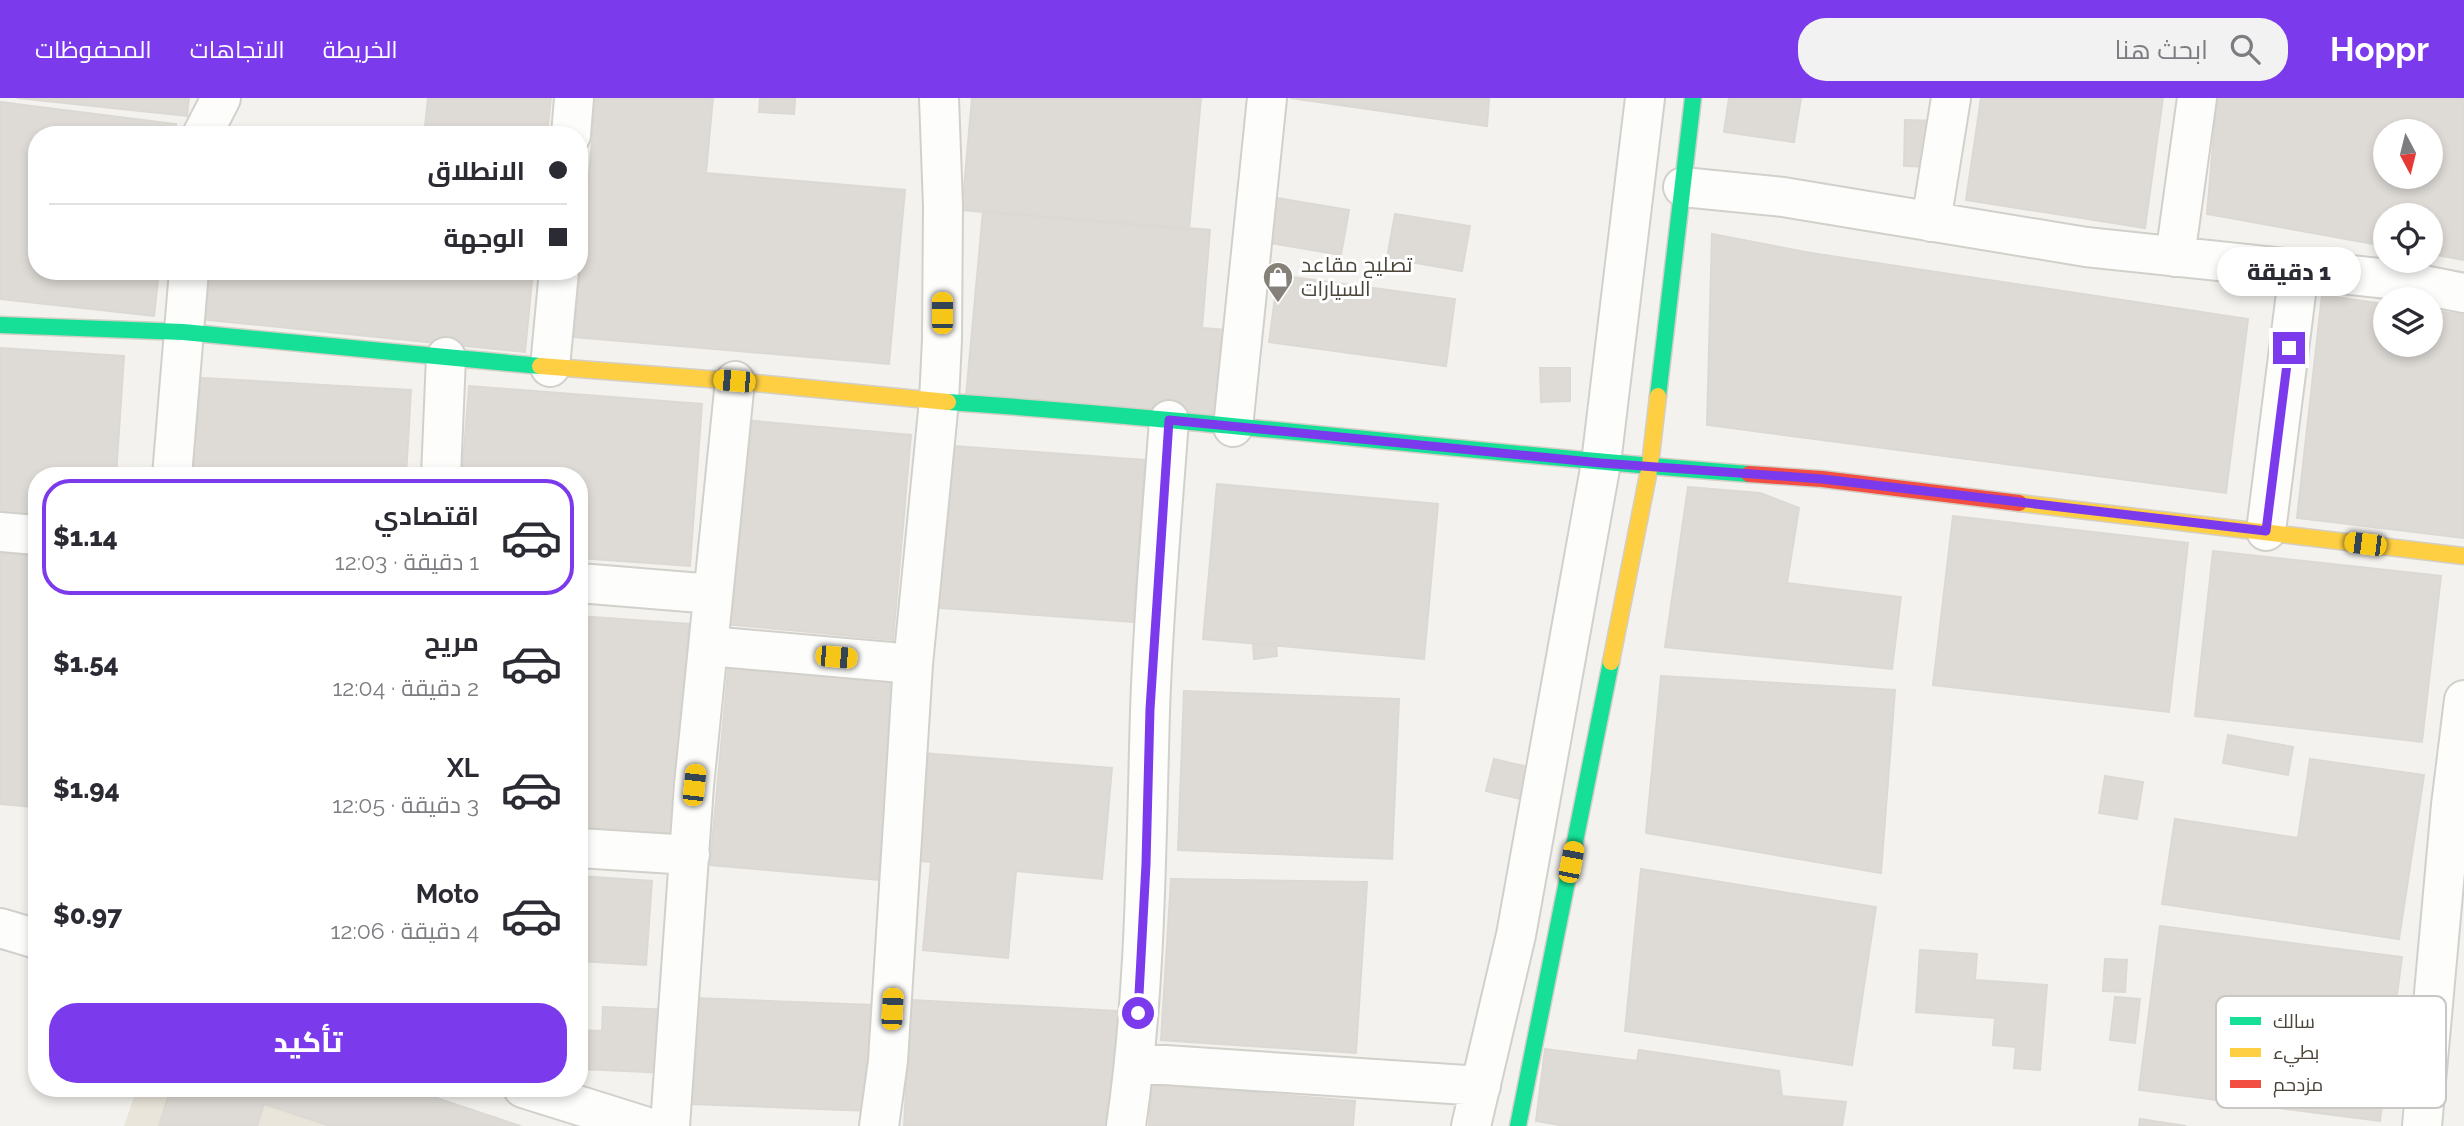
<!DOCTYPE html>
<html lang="ar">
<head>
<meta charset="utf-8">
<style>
  :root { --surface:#fff; --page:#f2f2f3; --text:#2b2b33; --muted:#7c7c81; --line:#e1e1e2; --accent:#7c3aed }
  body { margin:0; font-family:Raleway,Cairo,sans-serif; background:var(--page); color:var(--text); direction:rtl; height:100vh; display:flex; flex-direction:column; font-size:26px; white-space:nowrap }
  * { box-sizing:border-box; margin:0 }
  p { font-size:23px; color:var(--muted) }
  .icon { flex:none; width:38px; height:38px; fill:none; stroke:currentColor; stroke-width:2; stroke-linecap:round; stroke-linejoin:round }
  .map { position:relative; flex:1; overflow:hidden; direction:ltr }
  .sheet { position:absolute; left:28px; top:369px; width:560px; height:630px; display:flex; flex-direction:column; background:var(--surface); border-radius:28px; box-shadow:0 4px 10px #0003; direction:rtl }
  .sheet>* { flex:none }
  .guide { position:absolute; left:28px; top:28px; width:560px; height:154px; border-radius:28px; box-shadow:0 4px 10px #0003; direction:rtl; display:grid; align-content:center; height:154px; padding:0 21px; background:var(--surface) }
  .needle { width:46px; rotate:173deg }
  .fabs { position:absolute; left:2373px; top:21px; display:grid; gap:14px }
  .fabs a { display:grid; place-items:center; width:70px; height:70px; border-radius:50%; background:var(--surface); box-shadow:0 4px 10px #0003; font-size:35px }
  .end { position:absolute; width:32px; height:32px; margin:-16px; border:9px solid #7c3aed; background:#fff; box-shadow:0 0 0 4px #fff }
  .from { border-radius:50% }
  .bubble { position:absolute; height:49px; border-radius:24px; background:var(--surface); box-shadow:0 4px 10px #0003; font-size:23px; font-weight:800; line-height:49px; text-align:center; direction:rtl }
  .car { position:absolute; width:21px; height:42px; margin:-21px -10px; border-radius:9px; box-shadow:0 0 5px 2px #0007; background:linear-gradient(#f5c518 24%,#345 0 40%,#f5c518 0 76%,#345 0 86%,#f5c518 0) }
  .guide b { display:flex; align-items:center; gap:24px; height:66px; font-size:26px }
  .guide b+b { border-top:2px solid var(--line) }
  .guide i { width:18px; height:18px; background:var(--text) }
  ul { padding:12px 0 0; list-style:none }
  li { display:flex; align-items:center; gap:21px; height:116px; margin:0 14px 10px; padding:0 7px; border:4px solid transparent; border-radius:28px }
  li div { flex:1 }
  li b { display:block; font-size:26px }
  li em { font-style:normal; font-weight:800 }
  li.current { border-color:var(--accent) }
  li>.icon { width:63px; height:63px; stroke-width:1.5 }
  .action { display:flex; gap:14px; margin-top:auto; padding:14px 21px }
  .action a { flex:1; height:80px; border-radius:28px; background:var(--accent); color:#fff; font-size:28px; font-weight:800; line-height:80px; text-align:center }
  header { display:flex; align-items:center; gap:42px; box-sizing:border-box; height:98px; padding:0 35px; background:var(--accent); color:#fff }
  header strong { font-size:33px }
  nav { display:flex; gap:38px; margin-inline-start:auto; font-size:24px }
  .search { width:490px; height:63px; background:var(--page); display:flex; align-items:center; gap:18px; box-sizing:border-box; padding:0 24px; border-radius:28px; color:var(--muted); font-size:26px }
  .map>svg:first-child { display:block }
  .education { fill:#eae5da }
  .building { fill:#dedbd6; stroke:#dcd9d4; stroke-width:2; fill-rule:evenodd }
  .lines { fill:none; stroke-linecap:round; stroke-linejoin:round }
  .street-casing { stroke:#d2d0cb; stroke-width:42 }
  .fast-casing { stroke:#d3cfc5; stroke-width:19 }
  .slow-casing { stroke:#d3cfc5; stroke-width:19 }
  .jam-casing { stroke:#d3cfc5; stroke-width:19 }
  .street { stroke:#fdfdfc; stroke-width:38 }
  .fast { stroke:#16e098; stroke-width:16 }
  .slow { stroke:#ffcf43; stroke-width:16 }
  .jam { stroke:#f24e42; stroke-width:16 }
  .route { stroke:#7c3aed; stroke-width:9 }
  .labels { text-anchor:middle; stroke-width:6; stroke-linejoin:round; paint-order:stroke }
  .poi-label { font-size:21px; fill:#4b4439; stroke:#fff; text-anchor:start }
  .key { fill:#fff; stroke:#c9c7c4; stroke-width:2 }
  .key-label { font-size:19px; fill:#4b4439 }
</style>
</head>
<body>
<header>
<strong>Hoppr</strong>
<div class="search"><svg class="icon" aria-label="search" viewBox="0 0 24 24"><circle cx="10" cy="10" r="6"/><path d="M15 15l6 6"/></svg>ابحث هنا</div>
<nav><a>الخريطة</a><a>الاتجاهات</a><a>المحفوظات</a></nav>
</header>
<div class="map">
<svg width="2464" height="1028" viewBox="0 0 2464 1028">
  <rect width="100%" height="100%" fill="#f4f2ee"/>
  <path class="education" d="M137 990 400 991 524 1028H124Z"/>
  <path class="building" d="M17 0H189L187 18Z
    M428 0H551L547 37H424Z
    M596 0H713L706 75 905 92 889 266 574 239Z
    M760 0H795L794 16 759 14Z
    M972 0H1201L1189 132 962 112Z
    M1290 0H1489L1487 28Z
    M1729 0H1801L1794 44 1724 34Z
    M1981 0H2163L2145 130 1966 102Z
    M2217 0H2464V162L2431 156V117H2385V148L2207 116ZM2385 33H2431V79H2385Z
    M0 4 176 26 175 37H37V173H159L154 218 0 201Z
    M1905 22 1936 23 1934 69 1904 68Z
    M1277 100 1349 112 1341 157 1270 145Z
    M983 113 1210 132 1202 230 1228 232 1220 320 966 298Z
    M1395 116 1470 128 1462 173 1387 160Z
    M1712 136 1811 155 2248 221 2226 395 1707 327Z
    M204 173H533L525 254 199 221Z
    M1278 177 1455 201 1446 268 1269 244Z
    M2322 197 2385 206V247H2431V212L2464 217V440L2297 420Z
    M0 250 124 258 116 378H37V422L0 419Z
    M1540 270H1570V303L1541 304Z
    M186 279 411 292 406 378H180Z
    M469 288 702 306 690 468 579 460V378H462Z
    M743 322 911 337 893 542 725 526Z
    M940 347 1145 362 1133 524 928 509Z
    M1217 386 1438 406 1424 561 1203 541Z
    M1688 389 1760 395 1799 410 1787 485 1901 499 1892 571 1665 549Z
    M1953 418 2188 445 2169 614 1933 587Z
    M2213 453 2441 478 2422 644 2195 618Z
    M0 455 37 458V662L33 709 0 706Z
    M579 518 689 526 673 743 579 737Z
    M1276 545 1277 558 1254 561 1253 547Z
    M729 562 898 578 879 782 710 767Z
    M1661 578 1895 592 1881 775 1646 735Z
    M1184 593 1399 601 1392 761 1178 752Z
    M2228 637 2293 649 2288 677 2223 665Z
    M922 655 1112 670 1102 781 1016 773 1008 860 923 852 931 764 912 762Z
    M1494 661 1532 670 1525 702 1486 693Z
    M2310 661 2424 677 2399 841 2162 806 2175 721 2298 740Z
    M2105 678 2143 684 2137 721 2099 715Z
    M1641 771 1876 809 1852 967 1625 933Z
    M579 778 652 783 646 867 579 863Z
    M1171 781 1367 784 1356 955 1161 942Z
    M2160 828 2402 859 2380 1023 2139 992Z
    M1920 852 1977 856 1975 882 2047 887 2040 972 2014 970 2016 949 1993 947 1995 920 1916 914Z
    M2105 861 2127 862 2125 894 2103 893Z
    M2115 899 2140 901 2135 945 2110 942Z
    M695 900 873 907 869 1013 691 1006Z
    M911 902 1118 913 1112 1028H904Z
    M603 909 672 912 670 975 579 971V932L602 933Z
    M1545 951 1637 963 1639 952 1779 973 1782 998 1846 1004 1842 1028H1565L1536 1023Z
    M1152 986 1355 1003 1353 1028H1149Z
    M171 990H407L520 1028H330L264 1006 257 1028H159Z
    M2140 1021 2186 1028H2139Z"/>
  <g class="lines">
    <g class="street-casing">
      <path id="street" d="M202 37 221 0
        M571 37 574 0
        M1683 89 1783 99 2086 149 2398 182 2464 195
        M1931 124 1951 0
        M2175 159 2197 0
        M550 269 559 173
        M1233 329 1267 0
        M172 378 189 173
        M441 378 446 259
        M2266 433 2299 172
        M0 434 37 437
        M579 485 713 496
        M709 548 913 566
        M579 750 690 757
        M0 830 37 841
        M1135 965 1481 988
        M523 990 644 1028
        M670 1028 694 687 735 283
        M879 1028 888 963 913 566 939 303 942 242 943 108 939 0
        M1126 1028C1146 891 1146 752 1150 614 1153 517 1162 419 1169 322
        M1471 1028 1516 837 1601 365 1645 0
        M2422 1028 2451 707 2464 602"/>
    </g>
    <g class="fast-casing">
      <path id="fast" d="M0 227 183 234 540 268
        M1658 298 1693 0
        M948 304C1215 322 1481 356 1749 376
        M1518 1028 1611 564"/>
    </g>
    <g class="slow-casing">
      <path id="slow" d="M540 268 735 283 948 304
        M2019 405 2464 458
        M1611 564 1650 367 1658 298"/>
    </g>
    <g class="jam-casing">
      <path id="jam" d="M1749 376 1822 381 2019 405"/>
    </g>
    <use href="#street" class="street"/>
    <use href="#fast" class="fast"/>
    <use href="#slow" class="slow"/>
    <use href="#jam" class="jam"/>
  </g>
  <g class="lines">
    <path class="route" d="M1138 915 1146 766 1150 611 1169 322 1601 365 1822 381 2266 433 2289 250"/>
  </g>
  <defs>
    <g id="shop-pin" transform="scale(1.575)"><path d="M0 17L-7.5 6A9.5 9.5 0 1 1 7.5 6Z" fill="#868178" stroke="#fff"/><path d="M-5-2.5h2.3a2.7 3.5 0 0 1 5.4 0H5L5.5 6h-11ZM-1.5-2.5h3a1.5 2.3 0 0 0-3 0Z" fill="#fff"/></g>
  </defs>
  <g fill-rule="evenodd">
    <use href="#shop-pin" x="1278" y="179"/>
  </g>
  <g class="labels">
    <g class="poi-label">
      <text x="1301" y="174">تصليح مقاعد<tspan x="1301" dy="24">السيارات</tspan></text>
    </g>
  </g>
  <rect x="2216" y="898" width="230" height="112" rx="10" class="key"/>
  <rect x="2230" y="919" width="31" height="8" fill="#16e098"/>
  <rect x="2230" y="950" width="31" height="9" fill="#ffcf43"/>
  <rect x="2230" y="982" width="31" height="8" fill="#f24e42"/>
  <g class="key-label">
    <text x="2273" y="930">سالك</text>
    <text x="2273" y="961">بطيء</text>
    <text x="2273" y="993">مزدحم</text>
  </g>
</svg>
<div class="fabs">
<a><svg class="needle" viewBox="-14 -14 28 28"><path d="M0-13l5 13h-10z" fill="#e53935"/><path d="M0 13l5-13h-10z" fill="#7c7c81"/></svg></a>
<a><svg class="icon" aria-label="locate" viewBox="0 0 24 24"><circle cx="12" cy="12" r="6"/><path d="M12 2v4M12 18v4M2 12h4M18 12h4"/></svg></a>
<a><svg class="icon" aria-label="layers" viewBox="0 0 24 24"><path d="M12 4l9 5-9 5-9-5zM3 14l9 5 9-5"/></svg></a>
</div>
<i class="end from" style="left:1138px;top:915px"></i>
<i class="end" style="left:2289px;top:250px"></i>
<div class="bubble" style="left:2217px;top:149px;width:144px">1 دقيقة</div>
<i class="car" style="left:942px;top:215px;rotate:0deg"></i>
<i class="car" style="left:734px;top:283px;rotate:275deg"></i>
<i class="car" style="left:2365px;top:446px;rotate:277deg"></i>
<i class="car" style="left:836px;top:559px;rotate:95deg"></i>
<i class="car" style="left:694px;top:687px;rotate:6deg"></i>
<i class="car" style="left:1571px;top:764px;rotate:11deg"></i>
<i class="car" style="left:892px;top:911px;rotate:3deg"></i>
<div class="guide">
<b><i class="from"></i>الانطلاق</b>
<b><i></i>الوجهة</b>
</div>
<section class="sheet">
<ul>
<li class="current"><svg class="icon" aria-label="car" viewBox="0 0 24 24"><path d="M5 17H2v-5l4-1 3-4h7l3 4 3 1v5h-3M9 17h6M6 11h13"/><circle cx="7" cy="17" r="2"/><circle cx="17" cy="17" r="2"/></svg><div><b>اقتصادي</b><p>1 دقيقة · 12:03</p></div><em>$1.14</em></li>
<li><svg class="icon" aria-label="car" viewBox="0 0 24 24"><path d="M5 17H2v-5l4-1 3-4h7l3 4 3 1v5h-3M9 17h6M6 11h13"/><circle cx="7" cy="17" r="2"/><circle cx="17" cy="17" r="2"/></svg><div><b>مريح</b><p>2 دقيقة · 12:04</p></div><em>$1.54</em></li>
<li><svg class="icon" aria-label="car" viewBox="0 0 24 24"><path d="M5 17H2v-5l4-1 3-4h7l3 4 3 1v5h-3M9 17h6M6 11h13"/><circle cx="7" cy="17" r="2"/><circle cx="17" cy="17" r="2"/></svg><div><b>XL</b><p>3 دقيقة · 12:05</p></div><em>$1.94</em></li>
<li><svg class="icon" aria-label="car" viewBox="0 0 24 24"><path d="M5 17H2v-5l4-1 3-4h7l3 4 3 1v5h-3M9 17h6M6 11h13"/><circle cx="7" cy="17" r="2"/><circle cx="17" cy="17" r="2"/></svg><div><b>Moto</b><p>4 دقيقة · 12:06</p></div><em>$0.97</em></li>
</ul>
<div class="action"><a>تأكيد</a></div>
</section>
</div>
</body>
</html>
